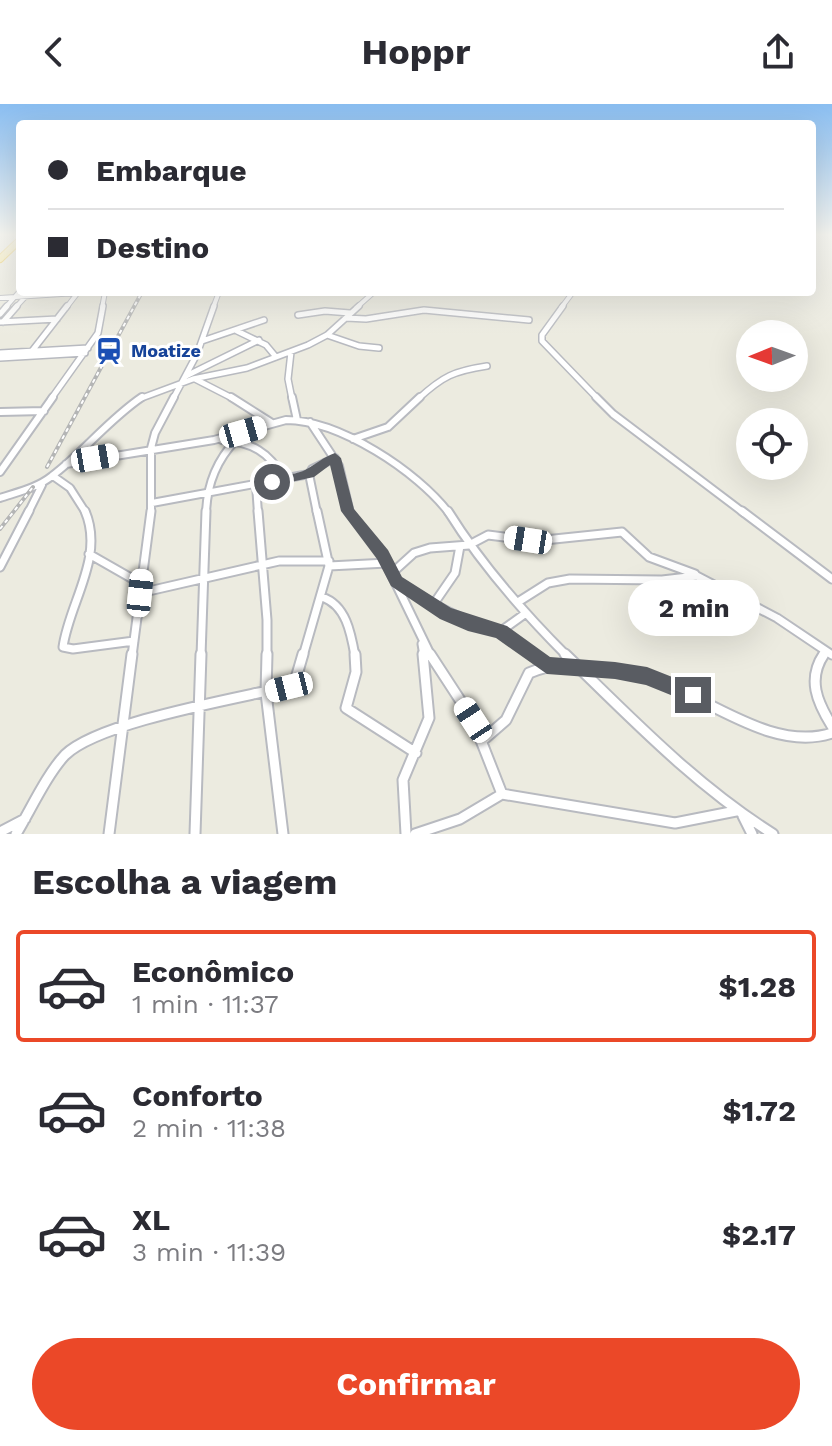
<!DOCTYPE html>
<html lang="pt">
<head>
<meta charset="utf-8">
<style>
  :root { --surface:#fff; --page:#f2f2f3; --text:#2b2b33; --muted:#7c7c81; --line:#e1e1e2; --accent:#eb4828 }
  body { margin:0; font-family:"Work Sans",sans-serif; background:var(--page); color:var(--text); height:100vh; display:flex; flex-direction:column; font-size:30px; white-space:nowrap }
  * { box-sizing:border-box; margin:0 }
  p { font-size:26px; color:var(--muted) }
  .icon { flex:none; width:44px; height:44px; fill:none; stroke:currentColor; stroke-width:2; stroke-linecap:round; stroke-linejoin:round }
  .map { position:relative; height:730px; overflow:hidden }
  .drawer { display:flex; flex-direction:column; background:var(--surface); flex:1 }
  .drawer>* { flex:none }
  .top-card { position:absolute; left:16px; top:16px; width:800px; height:176px; border-radius:8px; box-shadow:0 8px 32px #0002; display:grid; align-content:center; height:176px; padding:0 32px; background:var(--surface) }
  .needle { width:52px; rotate:269deg }
  .tools { position:absolute; left:736px; top:216px; display:grid; gap:16px }
  .tools a { display:grid; place-items:center; width:72px; height:72px; border-radius:50%; background:var(--surface); box-shadow:0 8px 32px #0002; font-size:40px }
  .end { position:absolute; width:36px; height:36px; margin:-18px; border:10px solid #595c62; background:#fff; box-shadow:0 0 0 4px #fff }
  .from { border-radius:50% }
  .bubble { position:absolute; height:56px; border-radius:28px; background:var(--surface); box-shadow:0 8px 32px #0002; font-size:26px; font-weight:700; line-height:56px; text-align:center }
  .car { position:absolute; width:24px; height:48px; margin:-24px -12px; border-radius:10px; box-shadow:0 0 6px 2px #0007; background:linear-gradient(#fff 24%,#345 0 40%,#fff 0 76%,#345 0 86%,#fff 0) }
  .top-card b { display:flex; align-items:center; gap:28px; height:76px; font-size:30px }
  .top-card b+b { border-top:2px solid var(--line) }
  .top-card i { width:20px; height:20px; background:var(--text) }
  ul { padding:0; list-style:none }
  li { display:flex; align-items:center; gap:24px; height:112px; margin:0 16px 12px; padding:0 16px; border:4px solid transparent; border-radius:8px }
  li div { flex:1 }
  li b { display:block; font-size:30px }
  li em { font-style:normal; font-weight:700 }
  li.current { border-color:var(--accent) }
  li>.icon { width:72px; height:72px; stroke-width:1.5 }
  h2 { padding:0 32px; font-size:36px; line-height:96px }
  .primary-button { display:flex; gap:16px; margin-top:auto; padding:16px 32px }
  .primary-button a { flex:1; height:92px; border-radius:48px; background:var(--accent); color:#fff; font-size:32px; font-weight:700; line-height:92px; text-align:center }
  header { display:flex; justify-content:space-between; align-items:center; height:104px; padding:0 32px; background:var(--surface); font-size:36px; font-weight:700 }
  .map>svg:first-child { display:block }
  .lines { fill:none; stroke-linecap:round; stroke-linejoin:round }
  .minor-far4-casing { stroke:#b8bac0; stroke-width:6 }
  .minor-far3-casing { stroke:#b8bac0; stroke-width:8 }
  .minor-far2-casing { stroke:#b8bac0; stroke-width:10 }
  .minor-far1-casing { stroke:#b8bac0; stroke-width:11 }
  .minor-casing { stroke:#b8bac0; stroke-width:13 }
  .highway-casing { stroke:#edb700; stroke-width:8 }
  .minor-far4 { stroke:#fff; stroke-width:4 }
  .minor-far3 { stroke:#fff; stroke-width:5 }
  .minor-far2 { stroke:#fff; stroke-width:6 }
  .minor-far1 { stroke:#fff; stroke-width:7 }
  .minor { stroke:#fff; stroke-width:9 }
  .highway { stroke:#feea86; stroke-width:6 }
  .rail-casing { stroke:#b4b5b5; stroke-width:4 }
  .rail { stroke:#fff; stroke-width:2; stroke-dasharray:4; stroke-linecap:butt }
  .route { fill:#595c62 }
  .labels { text-anchor:middle; stroke-width:6; stroke-linejoin:round; paint-order:stroke }
  .far-transit-label { font-size:18px; font-weight:bold; fill:#164399; stroke:#fff; text-anchor:start }
</style>
</head>
<body>
<header><svg class="icon" aria-label="back" viewBox="0 0 24 24"><path d="M15 5l-7 7 7 7"/></svg>Hoppr<svg class="icon" aria-label="share" viewBox="0 0 24 24"><path d="M12 15V3M7 8l5-5 5 5M5 13v7h14v-7"/></svg></header>
<div class="map">
<svg width="832" height="730" viewBox="0 0 832 730">
  <rect width="100%" height="100%" fill="#ecebe0"/>
  <g class="lines">
    <g class="minor-far4-casing">
      <path id="minor-far4" d="M0 194 92 188
        M5 204 20 187
        M15 204 30 188
        M66 204 76 191
        M102 204 105 188
        M213 204 219 188
        M356 204 374 188
        M561 204 573 188"/>
    </g>
    <g class="minor-far3-casing">
      <path id="minor-far3" d="M563 202 542 231V237L598 295
        M0 210 7 202
        M298 211 325 207 350 209
        M346 214 366 215 424 206 529 216
        M0 218 57 215
        M3 218 17 202
        M237 227 266 241 276 253
        M327 231 359 242 379 244
        M202 237 264 216
        M32 247 67 202
        M291 248 288 275 292 295
        M0 249 88 244
        M0 254 85 249
        M186 272 259 236
        M195 275 234 295
        M51 295 98 229 103 202
        M139 295 193 275 247 264 308 241 327 231 359 202
        M173 295 197 250 214 202
        M418 295C443 272 454 267 487 262"/>
    </g>
    <g class="minor-far2-casing">
      <path id="minor-far2" d="M231 293 272 319
        M292 293 297 316
        M596 293 613 310 744 409
        M0 308 44 307
        M310 318 339 362 350 409
        M353 335 388 323 420 293
        M222 336C251 338 270 348 283 374
        M66 360 214 336 286 316C339 316 417 367 449 409
        M0 368 53 293
        M309 370 317 409
        M53 372 70 384 86 409
        M256 381 258 409
        M0 394C18 388 37 384 52 372 84 348 108 316 142 293
        M152 399 309 370 312 365 335 354
        M28 409 42 381
        M151 409V344L155 329 174 293
        M206 409C207 380 216 357 236 336"/>
    </g>
    <g class="minor-far1-casing">
      <path id="minor-far1" d="M85 407C105 453 69 499 63 543L73 545 134 537
        M258 407 267 516V552
        M348 407 382 451 431 552
        M448 407C481 460 523 508 567 552
        M742 407 832 475
        M89 450 131 474 142 473
        M329 462 387 459
        M0 463 29 407
        M392 469 414 449 430 444 469 441 488 431 535 437 622 428 649 453 695 470
        M397 477C430 499 462 518 501 527L526 509
        M140 489 279 457H329
        M322 493C346 501 351 529 355 552
        M518 498 548 479 570 475 662 476 697 472 777 514 832 551
        M433 501 455 469 460 442
        M501 527 534 552
        M422 540 424 552
        M132 552 151 407
        M201 552 206 407
        M303 552 329 462 317 407
        M823 552 826 547"/>
    </g>
    <g class="minor-casing">
      <path id="minor" d="M267 550 266 589 283 730
        M355 550 356 568 346 604 416 649
        M430 550 473 616 502 690
        M531 550 546 561
        M565 550C631 614 695 681 773 730
        M824 550C807 575 817 598 832 622
        M483 636 506 616 529 569C552 559 570 561 595 565 612 567 633 567 649 573 706 592 772 649 832 629
        M743 712 752 730
        M0 728 25 715
        M16 730C30 707 47 670 65 651 100 617 241 594 294 581L303 550
        M109 730 132 550
        M195 730 201 550
        M406 730 403 676 429 614 423 550
        M415 730 460 715 502 690 675 719 736 707"/>
    </g>
    <g class="highway-casing">
      <path id="highway" d="M0 155 20 136"/>
    </g>
    <use href="#minor-far4" class="minor-far4"/>
    <use href="#minor-far3" class="minor-far3"/>
    <use href="#minor-far2" class="minor-far2"/>
    <use href="#minor-far1" class="minor-far1"/>
    <use href="#minor" class="minor"/>
    <use href="#highway" class="highway"/>
    <g class="rail-casing">
      <path id="rail" d="M47 363 142 188
        M0 425 33 383"/>
    </g>
    <use href="#rail" class="rail"/>
  </g>
  <linearGradient id="sky" x2="0" y2="1"><stop stop-color="#8abef1"/><stop offset="0.56" stop-color="#f6f6f1"/><stop offset="1" stop-color="#f6f6f1" stop-opacity="0"/></linearGradient>
  <rect width="832" height="233" fill="url(#sky)"/>
  <path class="route" d="M335 349 341 354 354 405 388 446 402 473 451 504 507 522 550 553 615 558 647 563 700 584 703 591 700 598 693 600 646 581 615 575 547 570 496 534 468 527 440 515 391 482 377 455 341 407 330 361 314 373 272 382 266 378C276 368 292 373 305 366 315 361 323 353 335 349Z"/>
  <defs>
    <g id="station-bare" transform="scale(2.16)"><path d="M-3-6H3Q5-6 5-4V2Q5 4 3 4L4.5 6H3L1.5 4h-3L-3 6H-4.5L-3 4Q-5 4-5 2V-4Q-5-6-3-6ZM-3.5-4v3h7v-3ZM-3.5 1v1.5H-2V1ZM2 1v1.5H3.5V1Z" fill="#1a4fb4" stroke="#fff" stroke-width="2.5" paint-order="stroke"/></g>
  </defs>
  <g fill-rule="evenodd">
    <use href="#station-bare" x="109" y="247"/>
  </g>
  <g class="labels">
    <g class="far-transit-label">
      <text x="131" y="253">Moatize</text>
    </g>
  </g>
</svg>
<div class="tools">
<a><svg class="needle" viewBox="-14 -14 28 28"><path d="M0-13l5 13h-10z" fill="#e53935"/><path d="M0 13l5-13h-10z" fill="#7c7c81"/></svg></a>
<a><svg class="icon" aria-label="locate" viewBox="0 0 24 24"><circle cx="12" cy="12" r="6"/><path d="M12 2v4M12 18v4M2 12h4M18 12h4"/></svg></a>
</div>
<i class="end from" style="left:272px;top:378px"></i>
<i class="end" style="left:693px;top:591px"></i>
<div class="bubble" style="left:628px;top:476px;width:132px">2 min</div>
<i class="car" style="left:243px;top:328px;rotate:74deg"></i>
<i class="car" style="left:95px;top:354px;rotate:80deg"></i>
<i class="car" style="left:528px;top:436px;rotate:279deg"></i>
<i class="car" style="left:140px;top:489px;rotate:6deg"></i>
<i class="car" style="left:289px;top:583px;rotate:256deg"></i>
<i class="car" style="left:473px;top:616px;rotate:327deg"></i>
<div class="top-card">
<b><i class="from"></i>Embarque</b>
<b><i></i>Destino</b>
</div>
</div>
<section class="drawer">
<h2>Escolha a viagem</h2>
<ul>
<li class="current"><svg class="icon" aria-label="car" viewBox="0 0 24 24"><path d="M5 17H2v-5l4-1 3-4h7l3 4 3 1v5h-3M9 17h6M6 11h13"/><circle cx="7" cy="17" r="2"/><circle cx="17" cy="17" r="2"/></svg><div><b>Econômico</b><p>1 min · 11:37</p></div><em>$1.28</em></li>
<li><svg class="icon" aria-label="car" viewBox="0 0 24 24"><path d="M5 17H2v-5l4-1 3-4h7l3 4 3 1v5h-3M9 17h6M6 11h13"/><circle cx="7" cy="17" r="2"/><circle cx="17" cy="17" r="2"/></svg><div><b>Conforto</b><p>2 min · 11:38</p></div><em>$1.72</em></li>
<li><svg class="icon" aria-label="car" viewBox="0 0 24 24"><path d="M5 17H2v-5l4-1 3-4h7l3 4 3 1v5h-3M9 17h6M6 11h13"/><circle cx="7" cy="17" r="2"/><circle cx="17" cy="17" r="2"/></svg><div><b>XL</b><p>3 min · 11:39</p></div><em>$2.17</em></li>
</ul>
<div class="primary-button"><a>Confirmar</a></div>
</section>
</body>
</html>
